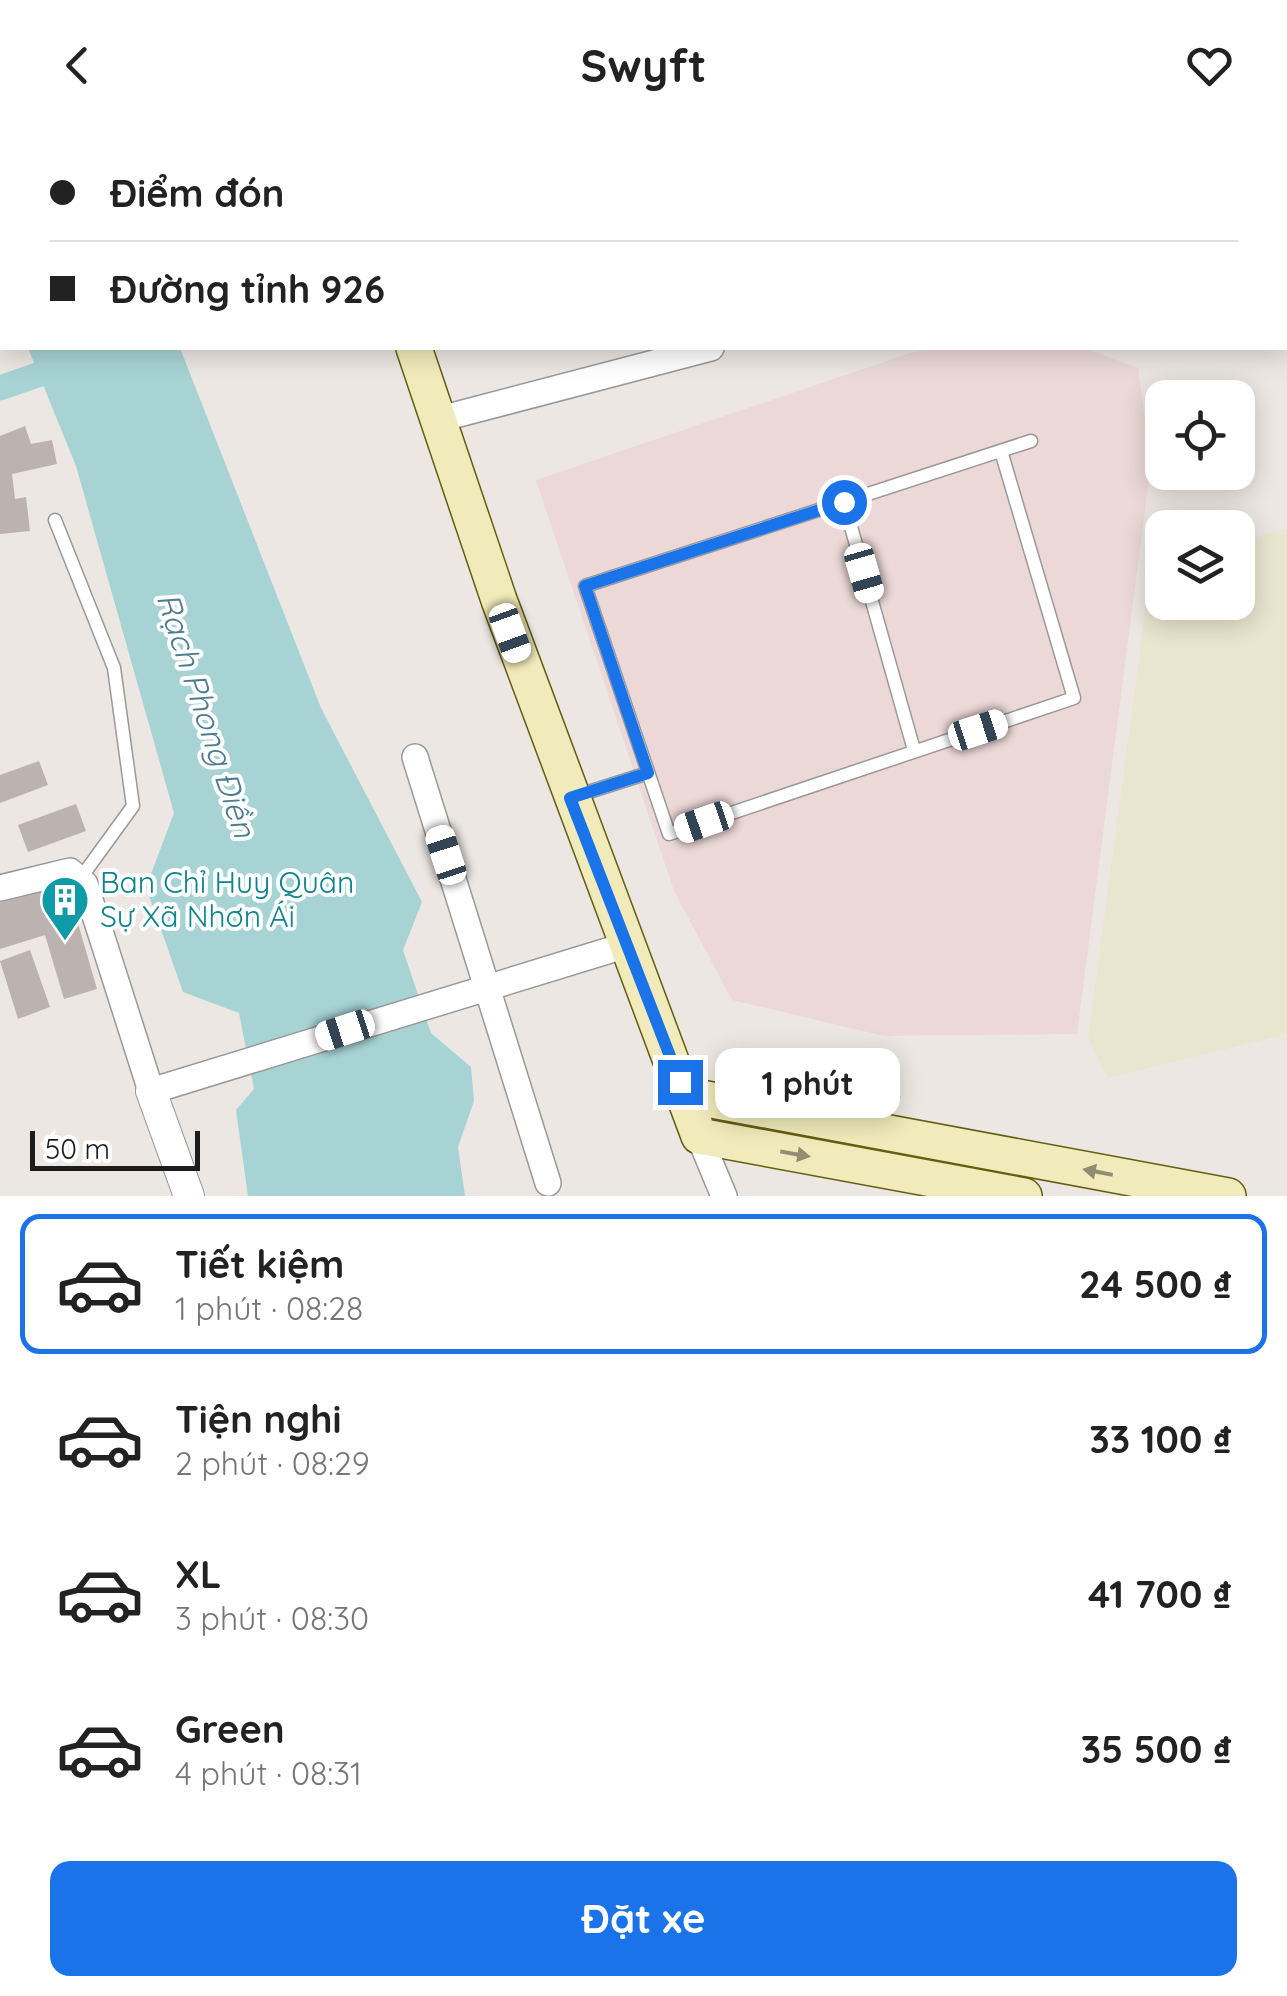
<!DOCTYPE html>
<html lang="vi">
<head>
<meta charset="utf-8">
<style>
  :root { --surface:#fff; --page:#f2f2f2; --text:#222; --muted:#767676; --line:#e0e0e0; --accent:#1a73e8 }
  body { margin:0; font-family:Quicksand,sans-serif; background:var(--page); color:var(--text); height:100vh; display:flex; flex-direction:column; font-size:38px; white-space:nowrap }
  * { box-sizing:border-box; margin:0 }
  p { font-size:32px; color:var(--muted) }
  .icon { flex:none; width:55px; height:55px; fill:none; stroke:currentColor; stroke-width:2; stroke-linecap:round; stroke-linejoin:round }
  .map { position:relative; height:1066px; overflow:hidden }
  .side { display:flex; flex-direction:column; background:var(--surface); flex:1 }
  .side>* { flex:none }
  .guide { position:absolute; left:0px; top:0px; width:1288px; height:220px; box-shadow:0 5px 25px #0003; display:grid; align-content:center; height:220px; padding:0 50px; background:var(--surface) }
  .controls { position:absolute; left:1145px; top:250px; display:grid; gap:20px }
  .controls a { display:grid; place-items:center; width:110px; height:110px; border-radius:20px; background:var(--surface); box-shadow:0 5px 25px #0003; font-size:50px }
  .scale { position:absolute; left:30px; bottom:25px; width:170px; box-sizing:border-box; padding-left:10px; border:5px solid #1c1c1c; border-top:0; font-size:28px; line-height:35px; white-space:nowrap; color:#1c1c1c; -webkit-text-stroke:8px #fff; paint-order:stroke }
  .end { position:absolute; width:45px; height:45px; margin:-22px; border:12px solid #1a73e8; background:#fff; box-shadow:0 0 0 5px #fff }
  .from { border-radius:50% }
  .bubble { position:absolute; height:70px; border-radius:20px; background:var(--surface); box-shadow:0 5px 25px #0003; font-size:32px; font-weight:700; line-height:70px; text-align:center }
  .car { position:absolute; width:30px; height:60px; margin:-30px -15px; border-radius:12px; box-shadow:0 0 8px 2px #0007; background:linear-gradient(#fff 24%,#345 0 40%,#fff 0 76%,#345 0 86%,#fff 0) }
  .guide b { display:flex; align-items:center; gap:35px; height:95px; font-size:38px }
  .guide b+b { border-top:2px solid var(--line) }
  .guide i { width:25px; height:25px; background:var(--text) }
  ul { padding:18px 0 0; list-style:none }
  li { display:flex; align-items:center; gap:30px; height:140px; margin:0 20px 15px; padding:0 30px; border:5px solid transparent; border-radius:20px }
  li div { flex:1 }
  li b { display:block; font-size:38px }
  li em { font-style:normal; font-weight:700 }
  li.current { border-color:var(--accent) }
  li>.icon { width:90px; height:90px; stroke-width:1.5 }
  .action { display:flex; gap:20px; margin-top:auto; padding:20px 50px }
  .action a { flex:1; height:115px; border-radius:20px; background:var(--accent); color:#fff; font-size:40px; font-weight:700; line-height:115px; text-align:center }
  header { display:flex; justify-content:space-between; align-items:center; height:130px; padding:0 50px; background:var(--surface); font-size:45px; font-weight:700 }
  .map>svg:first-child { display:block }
  .education { fill:#fbf5dd }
  .military { fill:#ecd9d7 }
  .farmland { fill:#e9e6cf }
  .water { fill:#a7d3d5 }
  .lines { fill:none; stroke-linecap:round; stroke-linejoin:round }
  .canal { stroke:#a7d3d5; stroke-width:25 }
  .building { fill:#bcb2b0 }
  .service-casing { stroke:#999; stroke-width:15 }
  .minor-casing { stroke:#999; stroke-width:28 }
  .tertiary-casing { stroke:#999; stroke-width:32 }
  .secondary-casing { stroke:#645e11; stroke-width:38 }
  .service { stroke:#fff; stroke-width:12 }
  .minor { stroke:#fff; stroke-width:25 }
  .tertiary { stroke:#fff; stroke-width:30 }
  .secondary { stroke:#f1eabb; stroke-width:35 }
  .oneway { fill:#918d73 }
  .route { stroke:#1a73e8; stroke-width:12 }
  .labels { text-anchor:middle; stroke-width:8; stroke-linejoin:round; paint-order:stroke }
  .culture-label { font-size:30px; fill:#0d838f; stroke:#fff; text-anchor:start }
  .water-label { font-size:32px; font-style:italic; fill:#4d7c91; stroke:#fff }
</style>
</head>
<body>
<header><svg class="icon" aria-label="back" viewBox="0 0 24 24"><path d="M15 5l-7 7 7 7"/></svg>Swyft<svg class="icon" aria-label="heart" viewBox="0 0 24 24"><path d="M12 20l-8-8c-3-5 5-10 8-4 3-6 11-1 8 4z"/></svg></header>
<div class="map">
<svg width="1287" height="1066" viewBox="0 0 1287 1066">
  <rect width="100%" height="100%" fill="#ece7e2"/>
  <path class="education" d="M890 0H1166L891 2Z"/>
  <path class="military" d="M944 218H1085L1138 238 1151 334 1077 904 884 906 732 870 674 761 536 350 913 222Z"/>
  <path class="farmland" d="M1287 399V904L1108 948 1088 908 1152 432 1162 430V472H1238V411Z"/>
  <path class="water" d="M0 0 100 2H2V153Z
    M28 218H180L321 578 422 772 403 820 431 903 471 937 474 971 458 1017 465 1066H248L236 980 254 959 239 883 183 862 146 757 174 683 76 336Z"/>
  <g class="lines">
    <path class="canal" d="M0 258 69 234"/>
  </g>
  <path class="building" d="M25 296 31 314 52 310 57 334 12 344 15 369 26 367 30 401 0 404V306Z
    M39 631 48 655 0 673V645Z
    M76 674 86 701 28 722 18 695Z
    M66 752 97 859 64 869 45 805 0 819V772Z
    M30 820 50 877 18 889 0 831Z"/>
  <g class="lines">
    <g class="service-casing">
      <path id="service" d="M1001 321 1074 568 669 704 585 456 1031 311
        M844 372 914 620
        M55 390 114 538 133 676 80 749
        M573 667 648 643"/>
    </g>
    <g class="minor-casing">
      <path id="minor" d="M596 0 597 2
        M787 0 788 2
        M440 289 711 218
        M415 627 548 1053
        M0 758 70 741 85 754 151 961 630 814
        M699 1006 724 1066"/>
    </g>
    <g class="tertiary-casing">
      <path id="tertiary" d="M151 961 189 1066"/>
    </g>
    <g class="secondary-casing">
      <path id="secondary" d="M338 0V2
        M414 218 499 470 699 1006 1024 1066
        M685 965 1228 1066"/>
    </g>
    <use href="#service" class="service"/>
    <use href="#minor" class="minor"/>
    <use href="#tertiary" class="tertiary"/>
    <use href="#secondary" class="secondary"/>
  </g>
  <defs><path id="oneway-solid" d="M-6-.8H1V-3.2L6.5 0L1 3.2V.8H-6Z" transform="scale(2.5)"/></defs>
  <g class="oneway">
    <use href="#oneway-solid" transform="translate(795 1024) rotate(10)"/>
    <use href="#oneway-solid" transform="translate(1098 1042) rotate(-169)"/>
  </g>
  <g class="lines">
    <path class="route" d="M680 952 570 668 648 643 585 456 844 372"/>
  </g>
  <defs>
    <g id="building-pin" transform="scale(2.5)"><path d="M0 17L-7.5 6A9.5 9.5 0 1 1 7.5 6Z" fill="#0f9aa8" stroke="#fff"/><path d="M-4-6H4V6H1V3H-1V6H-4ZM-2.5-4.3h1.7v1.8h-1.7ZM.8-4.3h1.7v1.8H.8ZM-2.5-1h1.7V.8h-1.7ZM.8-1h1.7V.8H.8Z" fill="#fff"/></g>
  </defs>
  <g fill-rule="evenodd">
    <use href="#building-pin" x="65" y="770"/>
  </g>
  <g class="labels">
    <g class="culture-label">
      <text x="100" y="763">Ban Chỉ Huy Quân<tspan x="100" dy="34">Sự Xã Nhơn Ái</tspan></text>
    </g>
    <g class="water-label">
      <text transform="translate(206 585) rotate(72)" y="11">Rạch Phong Điền</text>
    </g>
  </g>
</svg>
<div class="controls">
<a><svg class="icon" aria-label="locate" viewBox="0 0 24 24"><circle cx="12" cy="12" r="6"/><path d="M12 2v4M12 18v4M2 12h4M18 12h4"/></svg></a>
<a><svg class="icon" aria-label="layers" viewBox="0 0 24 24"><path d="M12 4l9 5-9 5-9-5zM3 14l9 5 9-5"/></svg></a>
</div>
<div class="scale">50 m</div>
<i class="end from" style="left:844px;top:372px"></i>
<i class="end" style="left:680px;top:952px"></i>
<div class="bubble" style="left:715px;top:918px;width:185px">1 phút</div>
<i class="car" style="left:864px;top:443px;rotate:164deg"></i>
<i class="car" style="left:510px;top:503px;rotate:160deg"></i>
<i class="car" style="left:978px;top:600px;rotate:72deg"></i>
<i class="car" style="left:704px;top:692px;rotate:251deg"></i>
<i class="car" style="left:446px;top:725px;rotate:342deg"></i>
<i class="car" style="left:345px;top:900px;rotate:252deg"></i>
<div class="guide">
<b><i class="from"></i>Điểm đón</b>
<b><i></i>Đường tỉnh 926</b>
</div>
</div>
<section class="side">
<ul>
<li class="current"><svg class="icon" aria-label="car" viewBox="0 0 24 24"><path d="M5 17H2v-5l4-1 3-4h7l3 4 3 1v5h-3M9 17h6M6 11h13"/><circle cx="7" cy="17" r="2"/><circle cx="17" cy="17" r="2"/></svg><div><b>Tiết kiệm</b><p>1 phút · 08:28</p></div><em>24 500 ₫</em></li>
<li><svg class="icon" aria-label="car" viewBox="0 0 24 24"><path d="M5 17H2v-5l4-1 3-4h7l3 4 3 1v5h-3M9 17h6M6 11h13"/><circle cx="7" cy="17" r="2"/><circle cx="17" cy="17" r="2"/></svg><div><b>Tiện nghi</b><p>2 phút · 08:29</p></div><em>33 100 ₫</em></li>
<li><svg class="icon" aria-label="car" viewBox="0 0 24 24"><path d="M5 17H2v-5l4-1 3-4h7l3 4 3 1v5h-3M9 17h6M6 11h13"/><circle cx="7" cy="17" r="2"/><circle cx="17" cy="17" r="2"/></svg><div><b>XL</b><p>3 phút · 08:30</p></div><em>41 700 ₫</em></li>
<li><svg class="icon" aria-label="car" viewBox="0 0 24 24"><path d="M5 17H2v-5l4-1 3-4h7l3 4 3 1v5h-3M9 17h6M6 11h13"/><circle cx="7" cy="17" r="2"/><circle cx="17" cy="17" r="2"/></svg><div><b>Green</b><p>4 phút · 08:31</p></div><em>35 500 ₫</em></li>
</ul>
<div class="action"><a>Đặt xe</a></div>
</section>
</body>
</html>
